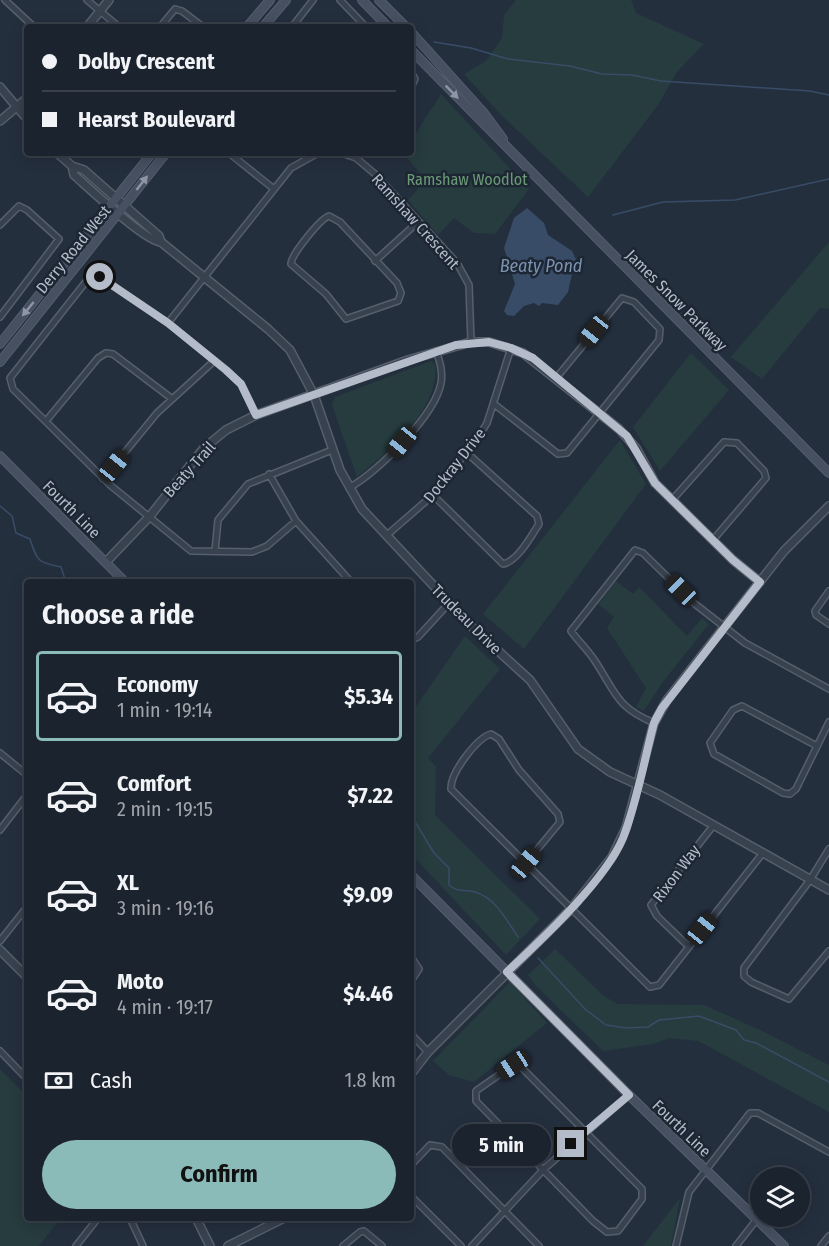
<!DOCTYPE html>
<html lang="en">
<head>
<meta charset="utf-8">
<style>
  :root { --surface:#1b232e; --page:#242b36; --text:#f1f3f6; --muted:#a0a4aa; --line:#39404a; --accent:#8bbbb9 }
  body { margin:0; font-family:"Fira Sans Condensed",sans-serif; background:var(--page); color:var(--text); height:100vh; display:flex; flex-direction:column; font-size:22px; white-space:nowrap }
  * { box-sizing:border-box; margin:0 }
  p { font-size:20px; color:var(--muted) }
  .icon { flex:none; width:33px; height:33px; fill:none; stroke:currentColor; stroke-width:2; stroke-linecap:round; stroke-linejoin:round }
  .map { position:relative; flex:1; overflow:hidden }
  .drawer { position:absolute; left:24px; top:579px; width:390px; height:642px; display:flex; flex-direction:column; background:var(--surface); border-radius:6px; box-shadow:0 3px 15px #0003,0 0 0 2px var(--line) }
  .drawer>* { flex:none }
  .banner { position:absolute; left:24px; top:24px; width:390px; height:132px; border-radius:6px; box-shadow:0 3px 15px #0003,0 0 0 2px var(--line); display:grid; align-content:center; height:132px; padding:0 18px; background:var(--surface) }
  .fabs { position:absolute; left:750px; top:1167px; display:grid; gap:12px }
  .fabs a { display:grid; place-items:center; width:60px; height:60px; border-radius:50%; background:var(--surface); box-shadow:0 3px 15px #0003,0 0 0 2px var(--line); font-size:30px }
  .end { position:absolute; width:27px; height:27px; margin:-14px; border:8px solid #b4bcc9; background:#111; box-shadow:0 0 0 3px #111 }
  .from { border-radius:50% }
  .bubble { position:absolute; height:42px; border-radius:21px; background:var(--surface); box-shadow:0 3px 15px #0003,0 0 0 2px var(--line); font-size:20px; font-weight:700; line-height:42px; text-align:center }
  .car { position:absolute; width:18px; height:36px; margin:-18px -9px; border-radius:8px; box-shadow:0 0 4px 2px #0007; background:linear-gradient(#222 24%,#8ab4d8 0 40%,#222 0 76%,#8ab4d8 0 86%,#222 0) }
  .banner b { display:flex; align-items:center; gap:21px; height:57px; font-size:22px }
  .banner b+b { border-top:2px solid var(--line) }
  .banner i { width:15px; height:15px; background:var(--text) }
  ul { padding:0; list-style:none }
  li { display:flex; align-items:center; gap:18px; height:90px; margin:0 12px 9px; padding:0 6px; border:3px solid transparent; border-radius:6px }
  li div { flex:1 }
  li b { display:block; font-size:22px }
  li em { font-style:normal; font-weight:700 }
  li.selected { border-color:var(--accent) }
  li>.icon { width:54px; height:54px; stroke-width:1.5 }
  h2 { padding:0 18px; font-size:27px; line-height:72px }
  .pay { display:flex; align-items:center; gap:15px; height:66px; padding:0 18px; font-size:22px }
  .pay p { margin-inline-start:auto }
  .cta { display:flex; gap:12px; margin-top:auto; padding:12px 18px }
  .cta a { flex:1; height:69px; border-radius:36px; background:var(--accent); color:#111; font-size:24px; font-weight:700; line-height:69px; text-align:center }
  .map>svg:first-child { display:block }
  .green { fill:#263c3f }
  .water { fill:#394c67 }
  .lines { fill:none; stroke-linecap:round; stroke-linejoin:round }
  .stream { stroke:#394c67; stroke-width:1.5 }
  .minor-casing { stroke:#565f6c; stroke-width:8 }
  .tertiary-casing { stroke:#565f6c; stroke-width:10 }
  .secondary-casing { stroke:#565f6c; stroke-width:10 }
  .minor { stroke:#38414e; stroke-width:5 }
  .tertiary { stroke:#38414e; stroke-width:7 }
  .secondary { stroke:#465061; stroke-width:8 }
  .oneway { fill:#8e96a5 }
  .route { stroke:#b4bcc9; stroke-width:8 }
  .labels { text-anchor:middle; stroke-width:5; stroke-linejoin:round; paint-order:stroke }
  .park-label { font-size:16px; fill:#6b9a76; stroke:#1d2633 }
  .street-label { font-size:16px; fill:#b4bcc9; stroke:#1d2633 }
  .water-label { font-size:18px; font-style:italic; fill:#7c92b1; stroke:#1d2633 }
</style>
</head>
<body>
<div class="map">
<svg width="829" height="1246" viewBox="0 0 829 1246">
  <rect width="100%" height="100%" fill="#242f3e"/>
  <path class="green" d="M516 0H631L636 13 704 44 677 72 658 105 588 197 500 114 464 74 486 61 502 38 504 15Z
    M441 94 529 189 495 234 474 233 454 218 438 235 408 200 426 180 403 153H411C411 134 431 112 441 94Z
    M829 242V309L820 308 762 379 731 357Z
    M691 353 729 390 660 471 633 427Z
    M431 361 435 364C442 406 388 453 357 477L332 405 335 397Z
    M620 440 646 484 524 649 483 614Z
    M616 581 633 594 639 587 687 636 702 618 709 624 662 683 644 711 636 707 646 688 607 628 614 617 598 604Z
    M465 636 500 669 428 758 436 767 435 815 540 919 506 955 411 854V685L417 691 415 708Z
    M555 949 605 997 618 1004 704 1005 760 1030 829 1065V1112L698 1041 669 1038 654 1044 603 1051 536 986 528 975Z
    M510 982 547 1023 474 1082 449 1075 433 1061Z
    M0 1069 27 1096V1218H61L39 1246H0Z
    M680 1198 671 1246H643Z"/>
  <path class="water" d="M527 208 544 223 548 235 572 251 580 268 572 274 568 292 558 305 542 303 539 306 534 303 524 306 514 316 507 315 504 311 515 284 504 248 514 218Z"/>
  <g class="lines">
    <path class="stream" d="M434 42 471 48 508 59 570 66 602 74 632 75 661 81 810 91 829 95
      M613 215 663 202 735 200 829 179
      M0 506 12 516 16 533 30 539C37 561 38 563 61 567L66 582
      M411 815 434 853 449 868V885C458 893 464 889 475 892 496 898 507 921 518 937
      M538 958 585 1009 606 1025 626 1028 648 1027 659 1020 699 1016 736 1030 744 1040 756 1043 829 1082"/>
    <g class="minor-casing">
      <path id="minor" d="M5 0 34 27
        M87 0 119 27
        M340 0 366 27
        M160 27 175 9 182 11 203 27
        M292 27 313 0
        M411 72 415 79 411 88
        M229 153 274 189
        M341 153 356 158 375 174 457 263 469 285 471 342
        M329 216 340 222 397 283 401 293 398 301 346 319 326 294 291 264C291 255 320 219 329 216Z
        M0 225 19 206 27 210 59 239 0 317
        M375 261 418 222
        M168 323 291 168 318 153
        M494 404 558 454 567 453 659 340 660 329 634 302 622 298 557 377
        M256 415 241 384 226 370 168 323 100 277 88 279 10 378 13 389 110 485 191 551 252 552 267 546 296 521
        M46 421 98 358 106 353 113 354 171 398
        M269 474 296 521 351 582
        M103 479 157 413 214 361
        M349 488C378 471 435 416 441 383 443 372 440 361 436 351
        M433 495 503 564C518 561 531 536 539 524L537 516 466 452
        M673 499 724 442 737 443 764 471 766 478 713 540
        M387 535 433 495 479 436 487 423 511 348
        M215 551 218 520 248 484 332 450
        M829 591 815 611 816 615 829 624
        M411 640 418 637 450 602
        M654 723C616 707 616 693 595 661 588 650 578 641 571 631L635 550 643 553 695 604 745 643 829 689
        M817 746 742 706 733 710 710 743 714 754 783 793 790 794 796 789 829 722
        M0 753 27 775
        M0 830 27 795
        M829 849 810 880 744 968V976L751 982 789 999 829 951
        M526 863 560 822 558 814 519 770 499 739 491 734C477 738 450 773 451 789L650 987 659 985 762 854
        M0 941 27 907
        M688 946 657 916 651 905 713 826
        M411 957 419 969 411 981
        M411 1034 428 1052
        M0 1051 27 1079
        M513 1065 520 1066 642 1189V1199L618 1231 607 1232 593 1221 476 1101V1091L480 1088Z
        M411 1165 430 1145 442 1147 539 1246
        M411 1196 461 1246
        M130 1218 143 1246
        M76 1246 98 1218
        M343 1246 360 1232 364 1231 382 1246
        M472 1246 544 1169 629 1095
        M676 1246 689 1192 750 1113H758L829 1152
        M736 1246 757 1219
        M821 1246 829 1236"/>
    </g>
    <g class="tertiary-casing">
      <path id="tertiary" d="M87 27 109 0
        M0 87 27 119
        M0 121 27 98
        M57 153 72 166 84 170 159 236 161 242 268 329 290 350 314 395 340 470 362 509 474 629 530 680 578 749 610 772 660 795 829 890
        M72 166 74 175C89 188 146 242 161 242
        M106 562 150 516 203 449 226 430 256 415 408 360 471 342H489L523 353 619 429 636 448 655 483 733 560 760 582
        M0 950 27 977
        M411 1074 428 1052 571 909 612 857 626 828 654 723 667 700 784 551 829 506
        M196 1218 210 1246
        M228 1246 284 1218"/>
    </g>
    <g class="secondary-casing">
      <path id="secondary" d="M362 0 388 27
        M379 0 406 27
        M247 27 270 0
        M263 27 286 0
        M411 32 483 112 503 139
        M411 50 829 473
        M0 344 152 153
        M0 362 166 153
        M0 456 125 582
        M411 875 629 1095 784 1246"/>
    </g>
    <use href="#minor" class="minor"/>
    <use href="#tertiary" class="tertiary"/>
    <use href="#secondary" class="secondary"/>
  </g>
  <defs><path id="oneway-solid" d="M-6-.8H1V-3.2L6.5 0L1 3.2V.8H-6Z" transform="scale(1.5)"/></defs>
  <g class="oneway">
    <use href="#oneway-solid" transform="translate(452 92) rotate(45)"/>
    <use href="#oneway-solid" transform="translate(142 183) rotate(-52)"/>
    <use href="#oneway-solid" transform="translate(28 309) rotate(129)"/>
  </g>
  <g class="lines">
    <path class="route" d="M100 277 168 323 226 370 241 384 256 415 456 345 489 342 511 348 533 358 627 436 655 483 733 560 760 582 662 708 654 723C644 761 637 802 623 838 605 881 542 939 507 972L629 1095 571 1144"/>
  </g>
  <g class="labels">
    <g class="park-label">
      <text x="467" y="185">Ramshaw Woodlot</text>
    </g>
    <g class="street-label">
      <text transform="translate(416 221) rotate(48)" y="6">Ramshaw Crescent</text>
      <text transform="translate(73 249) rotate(-51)" y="6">Derry Road West</text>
      <text transform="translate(677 300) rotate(45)" y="6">James Snow Parkway</text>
      <text transform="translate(454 465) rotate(-52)" y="6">Dockray Drive</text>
      <text transform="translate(189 469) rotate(-48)" y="6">Beaty Trail</text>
      <text transform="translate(72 509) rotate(45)" y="6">Fourth Line</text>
      <text transform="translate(467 619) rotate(45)" y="6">Trudeau Drive</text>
      <text transform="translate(676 873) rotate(-53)" y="6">Rixon Way</text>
      <text transform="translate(682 1128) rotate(44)" y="6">Fourth Line</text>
    </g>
    <g class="water-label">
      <text x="541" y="272">Beaty Pond</text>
    </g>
  </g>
</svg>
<div class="fabs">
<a><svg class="icon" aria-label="layers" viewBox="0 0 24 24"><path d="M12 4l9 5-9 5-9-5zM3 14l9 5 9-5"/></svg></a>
</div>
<i class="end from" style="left:100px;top:277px"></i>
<i class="end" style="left:571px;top:1144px"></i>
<div class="bubble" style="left:452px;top:1124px;width:99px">5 min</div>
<i class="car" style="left:594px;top:331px;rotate:219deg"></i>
<i class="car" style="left:402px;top:442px;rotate:219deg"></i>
<i class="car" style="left:114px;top:466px;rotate:39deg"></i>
<i class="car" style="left:681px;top:590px;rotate:315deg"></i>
<i class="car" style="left:526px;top:863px;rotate:40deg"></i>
<i class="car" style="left:702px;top:929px;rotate:39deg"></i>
<i class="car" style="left:513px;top:1065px;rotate:237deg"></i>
<div class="banner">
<b><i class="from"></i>Dolby Crescent</b>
<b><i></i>Hearst Boulevard</b>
</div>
<section class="drawer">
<h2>Choose a ride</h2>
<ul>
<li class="selected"><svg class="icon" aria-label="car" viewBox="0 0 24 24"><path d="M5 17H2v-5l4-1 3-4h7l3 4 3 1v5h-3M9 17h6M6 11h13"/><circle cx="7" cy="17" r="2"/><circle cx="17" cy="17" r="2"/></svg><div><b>Economy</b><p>1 min · 19:14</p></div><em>$5.34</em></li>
<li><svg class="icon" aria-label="car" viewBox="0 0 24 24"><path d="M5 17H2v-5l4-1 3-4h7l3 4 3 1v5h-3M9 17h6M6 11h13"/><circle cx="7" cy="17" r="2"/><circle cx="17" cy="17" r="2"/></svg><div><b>Comfort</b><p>2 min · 19:15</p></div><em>$7.22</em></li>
<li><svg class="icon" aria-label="car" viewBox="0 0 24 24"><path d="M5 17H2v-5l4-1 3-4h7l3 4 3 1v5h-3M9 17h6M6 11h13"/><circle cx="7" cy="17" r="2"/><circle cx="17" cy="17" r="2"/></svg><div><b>XL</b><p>3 min · 19:16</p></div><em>$9.09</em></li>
<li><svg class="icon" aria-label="car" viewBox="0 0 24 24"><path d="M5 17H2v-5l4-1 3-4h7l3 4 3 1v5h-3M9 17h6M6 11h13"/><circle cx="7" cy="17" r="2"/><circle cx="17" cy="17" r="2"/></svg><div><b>Moto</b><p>4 min · 19:17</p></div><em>$4.46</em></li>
</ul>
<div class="pay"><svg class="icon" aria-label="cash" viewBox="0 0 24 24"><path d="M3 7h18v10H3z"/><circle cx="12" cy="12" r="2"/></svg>Cash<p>1.8 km</p></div>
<div class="cta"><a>Confirm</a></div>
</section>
</div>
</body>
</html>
